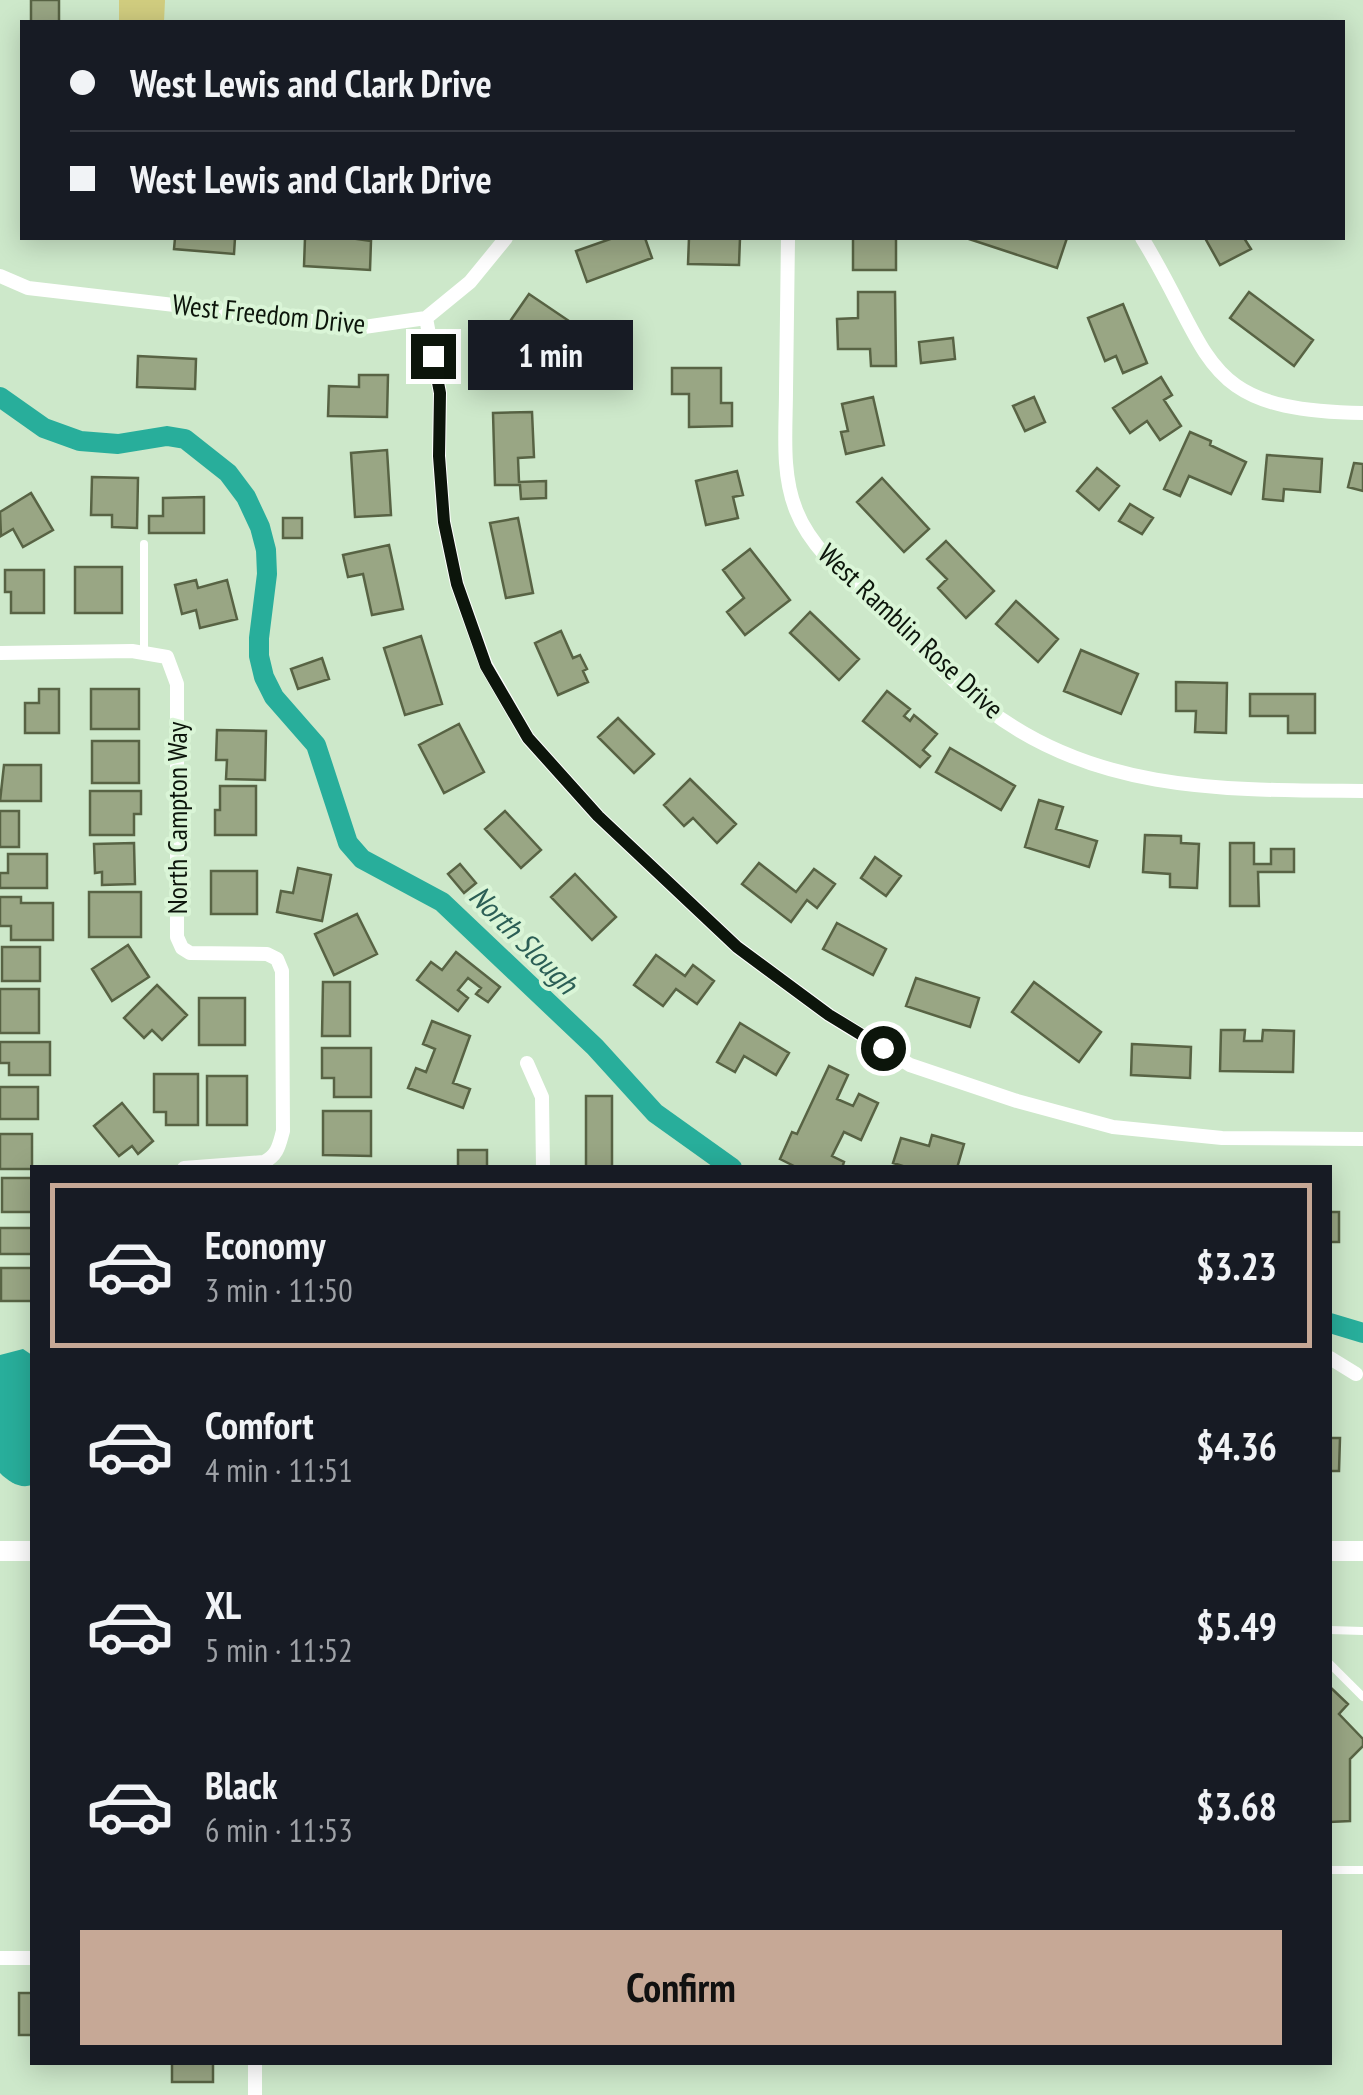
<!DOCTYPE html>
<html lang="en">
<head>
<meta charset="utf-8">
<style>
  :root { --surface:#171b24; --page:#20242c; --text:#f1f3f6; --muted:#9ea1a6; --line:#363941; --accent:#c6a896 }
  body { margin:0; font-family:"PT Sans Narrow",sans-serif; background:var(--page); color:var(--text); height:100vh; display:flex; flex-direction:column; font-size:38px; white-space:nowrap }
  * { box-sizing:border-box; margin:0 }
  p { font-size:32px; color:var(--muted) }
  .icon { flex:none; width:55px; height:55px; fill:none; stroke:currentColor; stroke-width:2; stroke-linecap:round; stroke-linejoin:round }
  .map { position:relative; flex:1; overflow:hidden }
  .drawer { position:absolute; left:30px; top:1165px; width:1302px; height:900px; display:flex; flex-direction:column; background:var(--surface); border-radius:0px; box-shadow:0 5px 25px #0003 }
  .drawer>* { flex:none }
  .hud { position:absolute; left:20px; top:20px; width:1325px; height:220px; border-radius:0px; box-shadow:0 5px 25px #0003; display:grid; align-content:center; height:220px; padding:0 50px; background:var(--surface) }
  .end { position:absolute; width:45px; height:45px; margin:-22px; border:12px solid #0c150b; background:#fff; box-shadow:0 0 0 5px #fff }
  .from { border-radius:50% }
  .bubble { position:absolute; height:70px; border-radius:0px; background:var(--surface); box-shadow:0 5px 25px #0003; font-size:32px; font-weight:700; line-height:70px; text-align:center }
  .hud b { display:flex; align-items:center; gap:35px; height:95px; font-size:38px }
  .hud b+b { border-top:2px solid var(--line) }
  .hud i { width:25px; height:25px; background:var(--text) }
  ul { padding:18px 0 0; list-style:none }
  li { display:flex; align-items:center; gap:30px; height:165px; margin:0 20px 15px; padding:0 30px; border:5px solid transparent; border-radius:0px }
  li div { flex:1 }
  li b { display:block; font-size:38px }
  li em { font-style:normal; font-weight:700 }
  li.current { border-color:var(--accent) }
  li>.icon { width:90px; height:90px; stroke-width:1.5 }
  .primary-button { display:flex; gap:20px; margin-top:auto; padding:20px 50px }
  .primary-button a { flex:1; height:115px; border-radius:0px; background:var(--accent); color:#111; font-size:40px; font-weight:700; line-height:115px; text-align:center }
  .map>svg:first-child { display:block }
  .green { fill:#d1cd7f }
  .water { fill:#28ae9b }
  .lines { fill:none; stroke-linecap:round; stroke-linejoin:round }
  .canal { stroke:#28ae9b; stroke-width:20 }
  .building { fill:#99a684; stroke:#586344; stroke-width:2.5 }
  .lane { stroke:#fff; stroke-width:8 }
  .street { stroke:#fff; stroke-width:14 }
  .secondary { stroke:#fff; stroke-width:20 }
  .route { stroke:#0c150b; stroke-width:12 }
  .labels { text-anchor:middle; stroke-width:8; stroke-linejoin:round; paint-order:stroke }
  .street-label { font-size:28px; fill:#0c150b; stroke:#daf5d7 }
  .water-label { font-size:30px; font-style:italic; fill:#2b5e55; stroke:#daf5d7 }
</style>
</head>
<body>
<div class="map">
<svg width="1363" height="2095" viewBox="0 0 1363 2095">
  <rect width="100%" height="100%" fill="#cde8ca"/>
  <path class="green" d="M119 0H165L164 22H119Z"/>
  <path class="water" d="M23 1349 32 1355V1485C20 1489 9 1482 0 1473V1355Z"/>
  <g class="lines">
    <path class="canal" d="M0 397 44 428 80 441 118 444 167 436 185 439 228 473 246 497 260 527 266 550 267 574 259 638V656L264 677 274 697 316 745 348 843 362 859 442 902 595 1047 655 1113 732 1168
      M1330 1323 1363 1333"/>
  </g>
  <path class="building" d="M31 0H59V22H31Z
    M175 238H235L234 254 174 249Z
    M305 238H350L371 241 370 270 304 266Z
    M613 238H645L652 258 587 282 576 251Z
    M689 238H740L739 265 688 264Z
    M835 238H896V270H853V238Z
    M966 238H1067L1057 268Z
    M1205 238H1244L1251 249 1220 265Z
    M858 292H895L896 366H871L870 349H838L837 319 858 318Z
    M1249 292 1313 340 1294 366 1230 318Z
    M529 294 569 321 555 341 550 338 530 367 495 343Z
    M1123 304 1147 363 1123 373 1116 356 1105 361 1088 318Z
    M953 338 955 359 921 363 919 342Z
    M138 356 196 359 195 389 137 387Z
    M672 368H721V403H732V426L689 427V394H672Z
    M359 375H388L387 417 328 416 329 386 359 387Z
    M1161 377 1172 395 1164 400 1181 426 1160 440 1147 421 1130 433 1113 408Z
    M873 397 884 445 846 454 841 432 848 431 842 404Z
    M1034 397 1045 422 1025 431 1013 406Z
    M532 412 534 457 518 458 519 482 546 481V498L521 499 520 485H495L493 413Z
    M1190 432 1211 441 1210 445 1246 462 1231 494 1189 476 1180 496 1164 489Z
    M387 450 391 515 355 517 351 453Z
    M1267 455 1322 459 1320 492 1284 489 1283 501 1263 499Z
    M1354 463 1363 464V491L1348 487Z
    M1097 468 1119 486 1099 510 1077 491Z
    M737 471 743 495 733 497 738 518 706 525 696 481Z
    M92 477 138 478 137 528 112 527V515H91Z
    M882 478 929 529 904 552 857 502Z
    M31 493 53 530 23 547 13 529 1 536 0 512Z
    M204 497V533H149V516H163V498Z
    M1130 504 1153 518 1142 534 1119 521Z
    M283 518H302V538H283Z
    M518 518 533 593 506 598 490 523Z
    M946 541 994 591 966 618 938 588 947 579 927 559Z
    M389 545 403 609 372 615 363 574 348 577 343 555Z
    M750 549 790 600 745 635 727 612 744 598 723 570Z
    M75 567H122V613H75Z
    M5 570H44V613H11V592H5Z
    M196 580 198 588 227 580 237 619 200 628 196 610 182 614 175 585Z
    M1016 601 1058 639 1038 662 996 624Z
    M810 612 859 659 839 680 790 633Z
    M561 631 573 658 580 655 587 669 583 671 588 682 558 695 535 643Z
    M421 636 442 704 405 715 384 648Z
    M1081 650 1138 674 1121 714 1064 691Z
    M322 658 329 679 298 689 291 669Z
    M1176 682 1227 683 1226 733 1195 732 1196 711H1176Z
    M39 689H59V733H25V703H39Z
    M91 689H139V729H91Z
    M887 691 910 709 904 716 910 721 914 715 937 734 923 750 930 756 920 767 863 721Z
    M1250 694H1315V733H1288V716H1250Z
    M618 718 654 754 634 773 598 737Z
    M459 724 484 772 444 793 419 745Z
    M217 730 266 731 265 780 226 779 227 760H216Z
    M92 741H139V783H92Z
    M950 748 1015 786 1001 810 936 772Z
    M4 765H41V801H0Z
    M690 779 736 824 717 843 693 818 684 826 664 805Z
    M220 786H256V835H215V810H220Z
    M90 791H141V814H134V835H90Z
    M1039 800 1063 807 1056 829 1097 841 1089 867 1025 847Z
    M0 811H19V847H0Z
    M505 811 541 850 521 868 485 829Z
    M1145 835 1181 836V843L1199 844 1197 888 1170 887V874L1143 872Z
    M134 843 135 884 102 885V872L95 873 94 844Z
    M1230 843H1254V864H1271V849H1294V872H1258L1259 906H1230Z
    M8 854H47V888H0V873H8Z
    M875 857 901 876 886 896 861 878Z
    M759 863 796 892 814 869 835 884 817 908 807 900 791 922 742 884Z
    M460 864 476 883 464 893 448 874Z
    M298 868 331 875 322 921 277 912 281 891 293 893Z
    M211 871H257V914H211Z
    M575 874 616 917 592 940 551 897Z
    M89 892H141V937H89Z
    M0 897H21V903H53V940H11V926H0Z
    M357 914 377 954 334 975 315 934Z
    M837 923 886 949 873 975 823 949Z
    M128 945 149 977 112 1001 92 969Z
    M2 947H40V981H2Z
    M456 952 500 987 488 1002 476 994 481 988 468 978 458 990 468 998 458 1011 417 980 431 962 442 970Z
    M656 955 685 976 693 965 714 981 697 1004 676 989 663 1006 634 985Z
    M916 978 979 998 970 1027 906 1006Z
    M323 982H350V1036H322Z
    M1034 982 1101 1032 1079 1062 1012 1012Z
    M157 985 187 1015 162 1040 152 1030 144 1038 124 1018Z
    M0 989H39V1033H0Z
    M199 998H245V1045H199Z
    M432 1021 470 1036 453 1083 470 1089 463 1108 408 1088 416 1068 426 1072 435 1049 423 1044Z
    M740 1023 789 1053 776 1075 744 1056 735 1072 717 1062Z
    M1221 1030H1245L1244 1041H1262L1263 1030 1294 1031 1293 1072 1220 1071Z
    M0 1042H50V1075H9V1063H0Z
    M1132 1044 1191 1047 1190 1078 1131 1075Z
    M322 1048H371V1097H334V1078H322Z
    M829 1066 848 1075 837 1099 853 1106 859 1094 878 1103 861 1140 844 1132 832 1156 844 1162 842 1168H798L780 1159 792 1132 797 1134Z
    M154 1074H198V1125H166V1112H154Z
    M207 1076H247V1125H207Z
    M0 1087H38V1119H0Z
    M586 1096H612V1168H586Z
    M122 1103 153 1141 138 1154 132 1146 119 1156 94 1126Z
    M323 1111H371V1156L323 1155Z
    M0 1134H32V1169H0Z
    M932 1135 964 1144 957 1168H909L893 1163 901 1138 929 1146Z
    M458 1150H487V1168H458Z
    M2 1178H32V1212H2Z
    M1330 1212H1339V1242H1330Z
    M0 1228H32V1254H0Z
    M1 1268H32V1301H1Z
    M1330 1438H1340L1339 1471H1330Z
    M1330 1687 1348 1704 1339 1714 1363 1739V1746L1350 1759V1821L1330 1822Z
    M19 1993H32V2035H19Z
    M172 2062H213V2082H172Z"/>
  <g class="lines">
    <path class="lane" d="M144 544V652
      M1330 1630 1363 1631
      M1330 1664 1363 1697
      M1330 1870H1363"/>
    <path class="street" d="M788 238C787 288 787 339 786 390 786 429 781 473 796 510 813 554 858 586 891 618 921 648 951 681 985 707 1096 794 1230 790 1363 791
      M1142 238C1215 357 1198 411 1363 413
      M0 276 28 288 364 327 426 318 470 282 506 238
      M426 318 440 393 439 456 444 522 457 584 486 665 528 738 598 816 737 947 829 1015 910 1065 1017 1101 1113 1127 1222 1138 1363 1139
      M0 653 132 651 167 657 177 684V937L182 948 190 953 267 954 277 959 282 971 283 1131C279 1145 278 1155 264 1162L184 1168
      M527 1063 542 1097 543 1168
      M1330 1358 1356 1374
      M0 1958H32
      M255 2062V2095"/>
    <path class="secondary" d="M0 1551H32
      M1330 1551H1363"/>
  </g>
  <g class="lines">
    <path class="route" d="M433 356 440 393 439 456 444 522 457 584 486 666 528 738 598 816 737 947 829 1015 883 1048"/>
  </g>
  <g class="labels">
    <g class="street-label">
      <text transform="translate(269 314) rotate(6)" y="10">West Freedom Drive</text>
      <text transform="translate(911 631) rotate(43)" y="10">West Ramblin Rose Drive</text>
      <text transform="translate(177 818) rotate(-90)" y="10">North Campton Way</text>
    </g>
    <g class="water-label">
      <text transform="translate(523 940) rotate(45)" y="10">North Slough</text>
    </g>
  </g>
</svg>
<i class="end from" style="left:883px;top:1048px"></i>
<i class="end" style="left:433px;top:356px"></i>
<div class="bubble" style="left:468px;top:320px;width:165px">1 min</div>
<div class="hud">
<b><i class="from"></i>West Lewis and Clark Drive</b>
<b><i></i>West Lewis and Clark Drive</b>
</div>
<section class="drawer">
<ul>
<li class="current"><svg class="icon" aria-label="car" viewBox="0 0 24 24"><path d="M5 17H2v-5l4-1 3-4h7l3 4 3 1v5h-3M9 17h6M6 11h13"/><circle cx="7" cy="17" r="2"/><circle cx="17" cy="17" r="2"/></svg><div><b>Economy</b><p>3 min · 11:50</p></div><em>$3.23</em></li>
<li><svg class="icon" aria-label="car" viewBox="0 0 24 24"><path d="M5 17H2v-5l4-1 3-4h7l3 4 3 1v5h-3M9 17h6M6 11h13"/><circle cx="7" cy="17" r="2"/><circle cx="17" cy="17" r="2"/></svg><div><b>Comfort</b><p>4 min · 11:51</p></div><em>$4.36</em></li>
<li><svg class="icon" aria-label="car" viewBox="0 0 24 24"><path d="M5 17H2v-5l4-1 3-4h7l3 4 3 1v5h-3M9 17h6M6 11h13"/><circle cx="7" cy="17" r="2"/><circle cx="17" cy="17" r="2"/></svg><div><b>XL</b><p>5 min · 11:52</p></div><em>$5.49</em></li>
<li><svg class="icon" aria-label="car" viewBox="0 0 24 24"><path d="M5 17H2v-5l4-1 3-4h7l3 4 3 1v5h-3M9 17h6M6 11h13"/><circle cx="7" cy="17" r="2"/><circle cx="17" cy="17" r="2"/></svg><div><b>Black</b><p>6 min · 11:53</p></div><em>$3.68</em></li>
</ul>
<div class="primary-button"><a>Confirm</a></div>
</section>
</div>
</body>
</html>
